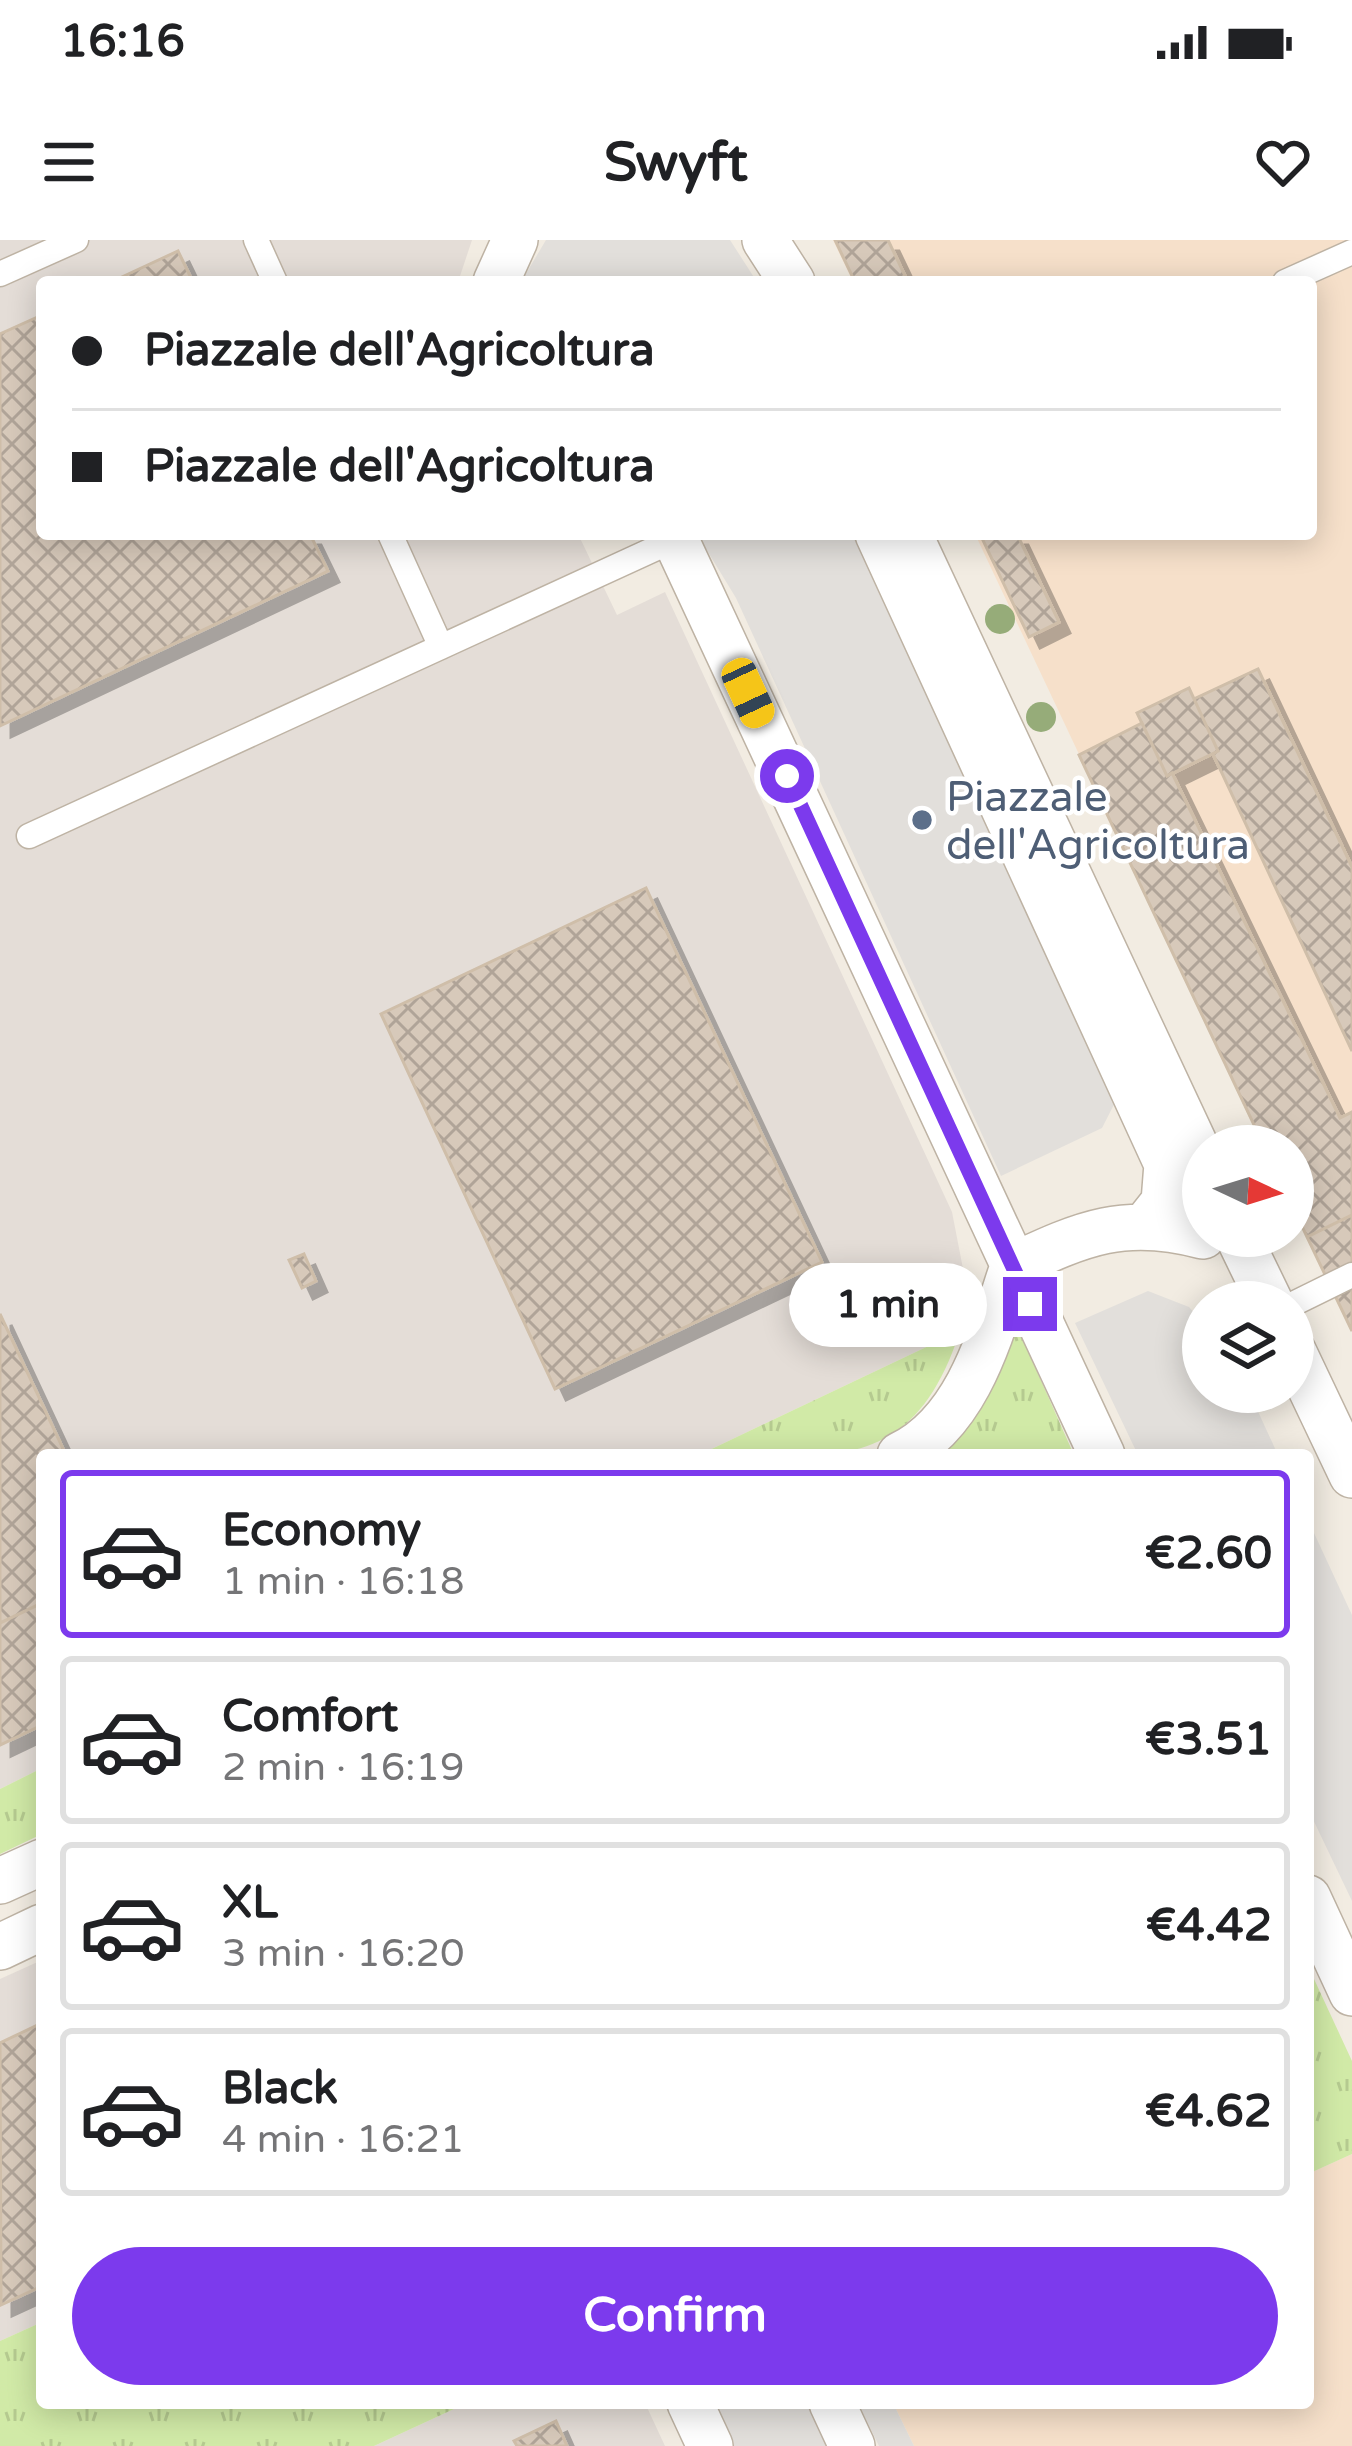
<!DOCTYPE html>
<html lang="en">
<head>
<meta charset="utf-8">
<style>
  :root { --surface:#fff; --page:#f6f6f6; --text:#202124; --muted:#757577; --line:#e0e0e0; --accent:#7c3aed }
  body { margin:0; font-family:"Varela Round",sans-serif; background:var(--page); color:var(--text); height:100vh; display:flex; flex-direction:column; font-size:45px; white-space:nowrap }
  * { box-sizing:border-box; margin:0 }
  p { font-size:39px; color:var(--muted) }
  .icon { flex:none; width:66px; height:66px; fill:none; stroke:currentColor; stroke-width:2; stroke-linecap:round; stroke-linejoin:round }
  .map { position:relative; flex:1; overflow:hidden }
  .details { position:absolute; left:36px; top:1209px; width:1278px; height:960px; display:flex; flex-direction:column; background:var(--surface); border-radius:12px; box-shadow:0 6px 30px #0003 }
  .details>* { flex:none }
  .banner { position:absolute; left:36px; top:36px; width:1281px; height:264px; border-radius:12px; box-shadow:0 6px 30px #0003; display:grid; align-content:center; height:264px; padding:0 36px; background:var(--surface) }
  .needle { width:78px; rotate:94deg }
  .fabs { position:absolute; left:1182px; top:885px; display:grid; gap:24px }
  .fabs a { display:grid; place-items:center; width:132px; height:132px; border-radius:50%; background:var(--surface); box-shadow:0 6px 30px #0003; font-size:60px }
  .end { position:absolute; width:54px; height:54px; margin:-27px; border:15px solid #7c3aed; background:#fff; box-shadow:0 0 0 6px #fff }
  .from { border-radius:50% }
  .bubble { position:absolute; height:84px; border-radius:42px; background:var(--surface); box-shadow:0 6px 30px #0003; font-size:39px; font-weight:700; line-height:84px; text-align:center }
  .car { position:absolute; width:36px; height:72px; margin:-36px -18px; border-radius:15px; box-shadow:0 0 9px 3px #0007; background:linear-gradient(#f5c518 24%,#345 0 40%,#f5c518 0 76%,#345 0 86%,#f5c518 0) }
  .banner b { display:flex; align-items:center; gap:42px; height:114px; font-size:45px }
  .banner b+b { border-top:3px solid var(--line) }
  .banner i { width:30px; height:30px; background:var(--text) }
  ul { padding:21px 0 0; list-style:none }
  li { display:flex; align-items:center; gap:36px; height:168px; margin:0 24px 18px; padding:0 12px; border:6px solid var(--line); border-radius:12px }
  li div { flex:1 }
  li b { display:block; font-size:45px }
  li em { font-style:normal; font-weight:700 }
  li.on { border-color:var(--accent) }
  li>.icon { width:108px; height:108px; stroke-width:1.5 }
  .button { display:flex; gap:24px; margin-top:auto; padding:24px 36px }
  .button a { flex:1; height:138px; border-radius:72px; background:var(--accent); color:#fff; font-size:48px; font-weight:700; line-height:138px; text-align:center }
  .status { display:flex; justify-content:space-between; align-items:center; height:84px; padding:0 60px; background:var(--surface); direction:ltr }
  .status svg { height:33px; fill:currentColor }
  header { display:flex; justify-content:space-between; align-items:center; height:156px; padding:0 36px; background:var(--surface); font-size:54px; font-weight:700 }
  .map>svg:first-child { display:block }
  .commercial { fill:#f6e0ca }
  .industrial { fill:#e4ddd7 }
  .grass { fill:url(#grass-tufts) }
  .parking { fill:#e2dfdb }
  .building { fill:url(#building-cross-hatch); stroke:#cfbea9; stroke-width:3; filter:url(#shadow) }
  .lines { fill:none; stroke-linecap:round; stroke-linejoin:round }
  .service-casing { stroke:#beb3a4; stroke-width:27 }
  .minor-casing { stroke:#beb3a4; stroke-width:48 }
  .service { stroke:#fff; stroke-width:24 }
  .minor { stroke:#fff; stroke-width:45 }
  .tree { fill:#96ac79 }
  .route { stroke:#7c3aed; stroke-width:15 }
  .service-dot { fill:#5c6f8a; stroke:#fff; stroke-width:4.5 }
  .labels { text-anchor:middle; stroke-width:9; stroke-linejoin:round; paint-order:stroke }
  .service-label { font-size:42px; fill:#4e5e75; stroke:#fff; text-anchor:start }
</style>
</head>
<body>
<div class="status"><b>16:16</b><svg viewBox="0 0 49 12"><path d="M0 12V9h3v3zM5 12V6h3v6zM10 12V3h3v9zM15 12V0h3v12zM26 1h20v11H26zM47 4h2v5h-2z"/></svg></div>
<header><svg class="icon" aria-label="menu" viewBox="0 0 24 24"><path d="M4 6h16M4 12h16M4 18h16"/></svg>Swyft<svg class="icon" aria-label="heart" viewBox="0 0 24 24"><path d="M12 20l-8-8c-3-5 5-10 8-4 3-6 11-1 8 4z"/></svg></header>
<div class="map">
<svg width="1352" height="2206" viewBox="0 0 1352 2206">
  <defs>
    <pattern id="grass-tufts" width="24" height="20" patternUnits="userSpaceOnUse" patternTransform="scale(3)"><rect width="24" height="20" fill="#d1eaa7"/><path d="M3 7l-1-3M5 7V3M7 7l1-3M15 17l-1-3M17 17v-4M19 17l1-3" fill="none" stroke="#b5ca90"/></pattern>
    <pattern id="building-cross-hatch" width="8" height="8" patternUnits="userSpaceOnUse" patternTransform="scale(3)"><rect width="8" height="8" fill="#d7c9ba"/><path d="M0 0l8 8M0 8l8-8" fill="none" stroke="#b0a498"/></pattern>
    <filter id="shadow"><feDropShadow dx="11" dy="11" stdDeviation="0" flood-color="#0004"/></filter>
  </defs>
  <rect width="100%" height="100%" fill="#f2ece2"/>
  <path class="commercial" d="M833 0H1352V1091L1293 967V906H1264L975 294H1311V42H853Z
    M1352 1914V2206H914L893 2163H1308V1934Z"/>
  <path class="industrial" d="M0 0H472L458 42H42V294H578L617 375 665 352 952 972 965 1039 960 1091 699 1215H42V1528L0 1549Z
    M42 1720V2082L0 2101V1739Z
    M467 2163H645L665 2206H374Z"/>
  <path class="grass" d="M1016 1084 1074 1215H933Z
    M960 1091C912 1239 827 1215 699 1215Z
    M42 1528V1594L0 1614V1549Z
    M1308 1726 1352 1821V1914L1308 1934Z
    M42 2082V2163H467L374 2206H0V2101Z"/>
  <path class="parking" d="M546 0H730L757 42H521Z
    M697 294H874L1127 839 1102 888 1001 936 736 358Z
    M1148 1051 1189 1067 1203 1083V1152H1249L1278 1215H1138L1075 1083Z
    M1308 1280 1352 1375V1661L1308 1569Z
    M714 2163H811L831 2206H734Z
    M858 2163H893L914 2206H879Z"/>
  <path class="building" d="M835 0H888L908 42H855Z
    M178 11 193 42H111Z
    M42 75V294H310L328 331 0 486V94Z
    M980 294H1017L1059 382 1029 397Z
    M1258 429 1352 627V811L1213 514 1218 511 1194 459Z
    M1189 448 1218 511 1167 536 1137 473Z
    M1142 483 1167 536 1172 533 1340 878 1352 872V975L1307 997 1293 967V906H1264L1079 515Z
    M646 648 822 1022 555 1149 381 774Z
    M1352 975V1091L1307 997Z
    M304 1014 316 1041 302 1048 289 1020Z
    M0 1074 66 1215H42V1363L0 1383Z
    M42 1363V1485L0 1505V1383Z
    M42 1783V2046L1 2065 0 1803Z
    M556 2181 567 2206H517L514 2201Z"/>
  <g class="lines">
    <g class="service-casing">
      <path id="service" d="M256 0 275 42
        M0 34 76 0
        M1285 42 1352 12
        M390 294 441 407
        M29 596 676 299
        M1293 1064 1352 1035"/>
    </g>
    <g class="minor-casing">
      <path id="minor" d="M765 0 792 42
        M496 42 515 0
        M673 294 1102 1215
        M878 294 1167 924 1164 962 1145 986
        M909 294 1203 922
        M1238 996 1270 1062
        M1013 1026C1083 993 1125 975 1203 996
        M1293 1111 1352 1235
        M900 1215C969 1182 991 1092 1013 1026
        M0 1641 42 1622
        M1308 1658 1352 1753
        M0 1707 42 1687
        M690 2163 710 2206
        M832 2163 852 2206"/>
    </g>
    <use href="#service" class="service"/>
    <use href="#minor" class="minor"/>
  </g>
  <g class="tree">
    <circle cx="1000" cy="379" r="15"/>
    <circle cx="1041" cy="477" r="15"/>
  </g>
  <g class="lines">
    <path class="route" d="M787 536 1030 1064"/>
  </g>
  <circle class="service-dot" cx="922" cy="580" r="12"/>
  <g class="labels">
    <g class="service-label">
      <text x="946" y="571">Piazzale<tspan x="946" dy="48">dell'Agricoltura</tspan></text>
    </g>
  </g>
</svg>
<div class="fabs">
<a><svg class="needle" viewBox="-14 -14 28 28"><path d="M0-13l5 13h-10z" fill="#e53935"/><path d="M0 13l5-13h-10z" fill="#757577"/></svg></a>
<a><svg class="icon" aria-label="layers" viewBox="0 0 24 24"><path d="M12 4l9 5-9 5-9-5zM3 14l9 5 9-5"/></svg></a>
</div>
<i class="end from" style="left:787px;top:536px"></i>
<i class="end" style="left:1030px;top:1064px"></i>
<div class="bubble" style="left:789px;top:1023px;width:198px">1 min</div>
<i class="car" style="left:748px;top:453px;rotate:155deg"></i>
<div class="banner">
<b><i class="from"></i>Piazzale dell'Agricoltura</b>
<b><i></i>Piazzale dell'Agricoltura</b>
</div>
<section class="details">
<ul>
<li class="on"><svg class="icon" aria-label="car" viewBox="0 0 24 24"><path d="M5 17H2v-5l4-1 3-4h7l3 4 3 1v5h-3M9 17h6M6 11h13"/><circle cx="7" cy="17" r="2"/><circle cx="17" cy="17" r="2"/></svg><div><b>Economy</b><p>1 min · 16:18</p></div><em>€2.60</em></li>
<li><svg class="icon" aria-label="car" viewBox="0 0 24 24"><path d="M5 17H2v-5l4-1 3-4h7l3 4 3 1v5h-3M9 17h6M6 11h13"/><circle cx="7" cy="17" r="2"/><circle cx="17" cy="17" r="2"/></svg><div><b>Comfort</b><p>2 min · 16:19</p></div><em>€3.51</em></li>
<li><svg class="icon" aria-label="car" viewBox="0 0 24 24"><path d="M5 17H2v-5l4-1 3-4h7l3 4 3 1v5h-3M9 17h6M6 11h13"/><circle cx="7" cy="17" r="2"/><circle cx="17" cy="17" r="2"/></svg><div><b>XL</b><p>3 min · 16:20</p></div><em>€4.42</em></li>
<li><svg class="icon" aria-label="car" viewBox="0 0 24 24"><path d="M5 17H2v-5l4-1 3-4h7l3 4 3 1v5h-3M9 17h6M6 11h13"/><circle cx="7" cy="17" r="2"/><circle cx="17" cy="17" r="2"/></svg><div><b>Black</b><p>4 min · 16:21</p></div><em>€4.62</em></li>
</ul>
<div class="button"><a>Confirm</a></div>
</section>
</div>
</body>
</html>
